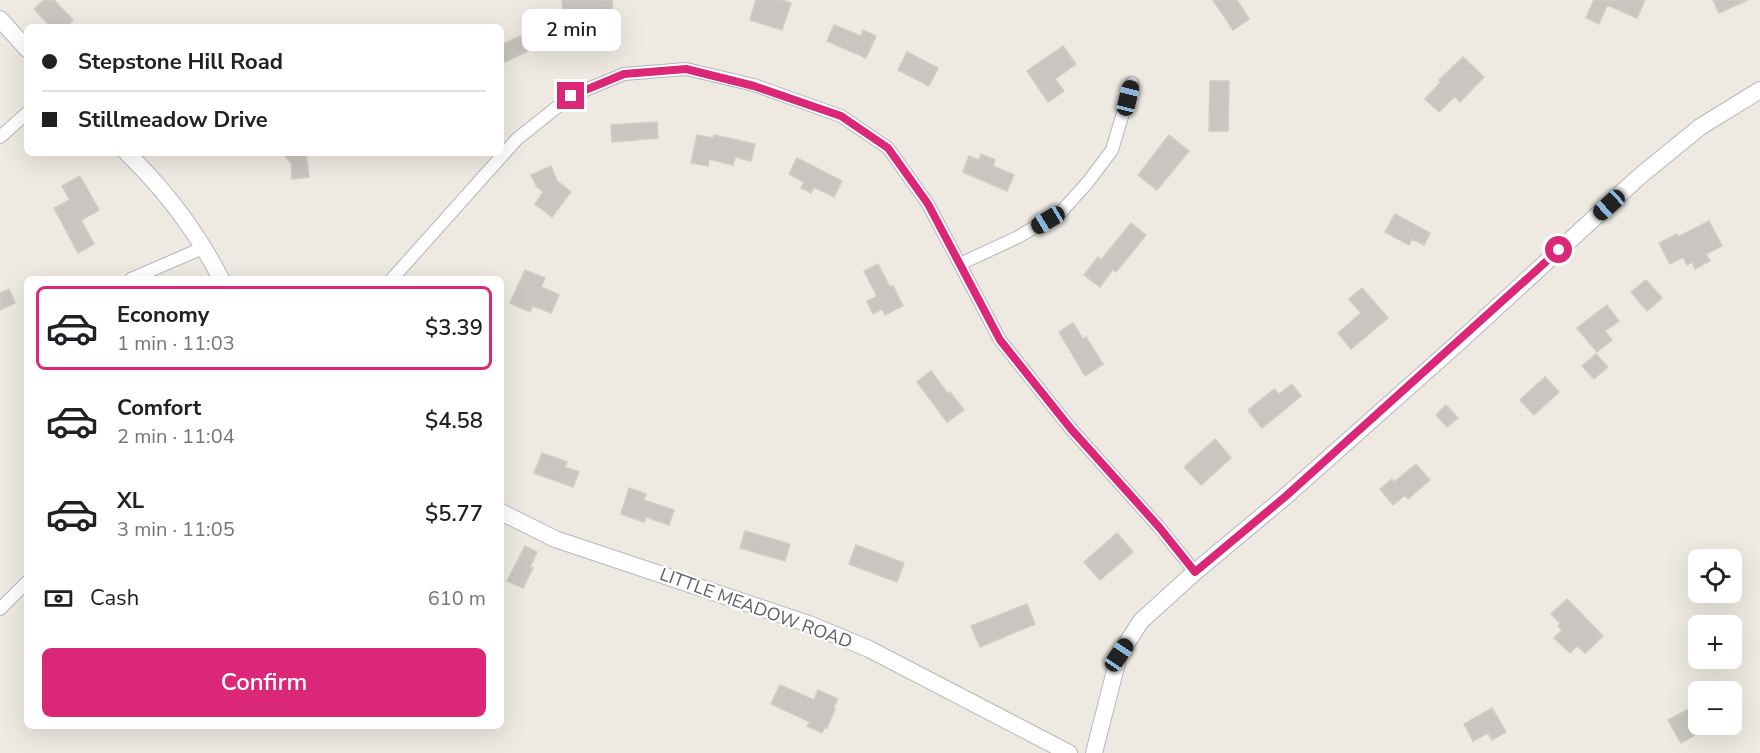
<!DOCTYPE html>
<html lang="en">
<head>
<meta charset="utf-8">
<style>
  :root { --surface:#fff; --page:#f2f2f2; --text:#202124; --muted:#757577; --line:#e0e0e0; --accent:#db2777 }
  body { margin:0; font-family:"Nunito Sans",sans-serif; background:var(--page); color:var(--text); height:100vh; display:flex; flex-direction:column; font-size:22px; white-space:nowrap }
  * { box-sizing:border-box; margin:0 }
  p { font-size:20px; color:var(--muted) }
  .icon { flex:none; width:33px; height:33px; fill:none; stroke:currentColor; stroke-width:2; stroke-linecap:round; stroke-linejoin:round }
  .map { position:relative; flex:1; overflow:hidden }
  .drawer { position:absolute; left:24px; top:276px; width:480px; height:453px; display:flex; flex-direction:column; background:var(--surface); border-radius:9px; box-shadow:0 6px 24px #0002 }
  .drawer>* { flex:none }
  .guide { position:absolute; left:24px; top:24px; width:480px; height:132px; border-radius:9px; box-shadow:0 6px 24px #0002; display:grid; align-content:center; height:132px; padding:0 18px; background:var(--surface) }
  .fabs { position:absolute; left:1688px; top:549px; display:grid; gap:12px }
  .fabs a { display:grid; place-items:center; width:54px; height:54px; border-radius:9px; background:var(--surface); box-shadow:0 6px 24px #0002; font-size:30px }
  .end { position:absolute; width:27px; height:27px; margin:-14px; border:8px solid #db2777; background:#fff; box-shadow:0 0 0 3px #fff }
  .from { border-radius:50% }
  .bubble { position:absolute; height:42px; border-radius:9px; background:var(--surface); box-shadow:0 6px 24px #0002; font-size:20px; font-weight:600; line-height:42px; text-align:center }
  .car { position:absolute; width:18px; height:36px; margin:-18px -9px; border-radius:8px; box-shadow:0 0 4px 2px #0007; background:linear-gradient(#222 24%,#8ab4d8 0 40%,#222 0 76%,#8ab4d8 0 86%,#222 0) }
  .guide b { display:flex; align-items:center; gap:21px; height:57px; font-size:22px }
  .guide b+b { border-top:2px solid var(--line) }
  .guide i { width:15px; height:15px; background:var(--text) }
  ul { padding:10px 0 0; list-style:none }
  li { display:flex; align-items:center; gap:18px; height:84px; margin:0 12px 9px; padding:0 6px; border:3px solid transparent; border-radius:9px }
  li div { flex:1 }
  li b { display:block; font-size:22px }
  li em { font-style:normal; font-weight:600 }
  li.on { border-color:var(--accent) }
  li>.icon { width:54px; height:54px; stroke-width:1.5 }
  .pay { display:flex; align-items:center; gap:15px; height:66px; padding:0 18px; font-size:22px }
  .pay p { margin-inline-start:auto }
  .cta { display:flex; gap:12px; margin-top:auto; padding:12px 18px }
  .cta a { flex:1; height:69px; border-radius:9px; background:var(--accent); color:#fff; font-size:24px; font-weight:600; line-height:69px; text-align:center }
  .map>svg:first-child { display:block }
  .building { fill:#c9c5c0; stroke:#d2ccc1; stroke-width:1.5 }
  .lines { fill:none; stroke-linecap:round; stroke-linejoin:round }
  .street-casing { stroke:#b3b6ba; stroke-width:14 }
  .secondary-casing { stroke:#b4b8bd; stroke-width:18 }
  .street { stroke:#fff; stroke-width:12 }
  .secondary { stroke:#fff; stroke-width:16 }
  .route { stroke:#db2777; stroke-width:8 }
  .labels { text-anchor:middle; stroke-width:4.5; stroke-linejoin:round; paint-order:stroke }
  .street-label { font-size:18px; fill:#5b5f63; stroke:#fff }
</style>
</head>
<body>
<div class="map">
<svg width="1760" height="753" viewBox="0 0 1760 753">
  <rect width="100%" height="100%" fill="#eeeae2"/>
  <path class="building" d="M44 0H54L73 20 66 27H51L34 9Z
    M562 0H612L613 15 564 19Z
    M756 0H781L791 3 782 30 750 20Z
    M1213 0H1237L1249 19 1233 30Z
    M1594 0H1645L1637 18 1607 5 1599 24 1586 18Z
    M1713 0H1748L1719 13Z
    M834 25 861 36 863 30 876 36 866 58 827 41Z
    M520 36 528 51 501 64V45Z
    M1063 46 1076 64 1055 79 1064 91 1048 102 1027 71Z
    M907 52 938 68 929 86 898 70Z
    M1463 57 1484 77 1460 102 1455 96 1439 112 1425 99 1441 82 1439 80Z
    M1210 81H1229L1228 131H1209Z
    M657 122 658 138 612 142 611 125Z
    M697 135 713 138 714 135 755 144 751 161 735 157 733 165 709 159 708 166 691 163Z
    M1169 135 1189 151 1157 190 1138 175Z
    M283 153H306L309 177 292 179 291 163Z
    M981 154 995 160 993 166 1014 175 1007 191 963 172 969 156 979 160Z
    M797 158 842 181 834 197 814 187 811 193 801 188 804 182 789 174Z
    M551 166 557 181 571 192 552 217 535 204 543 192 537 187 531 175Z
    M80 176 99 210 81 220 94 244 78 253 54 208 70 200 62 186Z
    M1395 214 1430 233 1424 245 1412 239 1409 245 1385 232Z
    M1709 221 1722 246 1706 254 1710 261 1695 269 1692 262 1687 265 1683 257 1670 264 1659 243 1677 234 1678 237Z
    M1131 223 1146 235 1116 272 1113 269 1100 287 1084 275 1098 257 1101 260Z
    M878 264 890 287 893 286 903 306 885 315 882 309 873 314 867 301 876 297V294L864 271Z
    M525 270 545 278 541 287 559 295 551 313 533 306 530 312 510 303Z
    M1646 280 1662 298 1647 311 1631 292Z
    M1362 288 1388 318 1351 349 1338 333 1361 313 1349 299Z
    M9 289 15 303 0 310V293Z
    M1607 305 1619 321 1605 331 1612 340 1597 352 1577 328Z
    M1073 323 1083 339 1086 337 1103 364 1085 376 1059 332Z
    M1596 354 1608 367 1594 379 1582 366Z
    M931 371 948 394 950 392 964 410 947 422 917 382Z
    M1545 377 1559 392 1534 415 1520 400Z
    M1292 384 1301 396 1262 428 1248 410 1274 389 1279 394Z
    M1446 405 1458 418 1447 427 1436 415Z
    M1215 439 1231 458 1201 485 1184 467Z
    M542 453 567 462 565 467 579 472 573 487 534 473Z
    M1416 464 1430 480 1408 499 1405 495 1393 505 1380 489 1392 479 1394 482Z
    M629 488 646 494 644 500 674 510 669 525 646 517 644 522 621 514Z
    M745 531 790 544 785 561 740 548Z
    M1117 533 1133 552 1100 580 1084 562Z
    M856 545 904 563 897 582 849 564Z
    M525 546 537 552 530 567 533 568 523 588 507 581Z
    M1567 599 1603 636 1585 653 1577 646 1570 653 1554 638 1562 630 1558 626 1560 623 1551 614Z
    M1027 604 1035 624 980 647 971 626Z
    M780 685 814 700 818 690 838 699 833 708 835 709 827 728 825 727 822 733 807 726 810 722 771 704Z
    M1698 704V724H1715L1681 743 1668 720Z
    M1492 708 1506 732 1492 740 1488 733 1473 741 1464 724Z"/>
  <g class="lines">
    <g class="street-casing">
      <path id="street" d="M0 137 27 113
        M960 264 1018 237 1062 211 1088 182 1112 150 1132 83
        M131 279 205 247
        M392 279 517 139 571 96 624 74 686 69 754 85 841 116 888 148 928 204 1000 340 1071 429 1159 527 1195 572
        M0 609 27 582"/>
    </g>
    <g class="secondary-casing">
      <path id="secondary" d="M0 19 27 49
        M127 153C165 190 197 232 221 279
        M501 512 555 539 809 624 869 649 1069 753
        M1094 753 1119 655 1141 621 1195 572 1286 496 1458 343 1640 176 1700 127 1760 90"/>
    </g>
    <use href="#street" class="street"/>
    <use href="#secondary" class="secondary"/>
  </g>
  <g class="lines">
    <path class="route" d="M571 96 624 74 686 69 754 86 841 116 888 148 928 204 1000 340 1071 429 1159 527 1195 572 1286 496 1559 250"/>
  </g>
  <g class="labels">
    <g class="street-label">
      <text transform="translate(756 608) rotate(20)" y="6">LITTLE MEADOW ROAD</text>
    </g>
  </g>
</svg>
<div class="fabs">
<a><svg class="icon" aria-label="locate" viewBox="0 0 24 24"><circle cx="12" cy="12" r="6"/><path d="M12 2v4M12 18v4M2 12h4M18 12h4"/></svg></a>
<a>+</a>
<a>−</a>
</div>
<i class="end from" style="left:1559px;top:250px"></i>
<i class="end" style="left:571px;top:96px"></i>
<div class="bubble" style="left:522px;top:9px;width:99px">2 min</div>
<i class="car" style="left:1128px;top:98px;rotate:14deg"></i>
<i class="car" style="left:1609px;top:205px;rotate:228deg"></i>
<i class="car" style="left:1048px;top:220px;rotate:239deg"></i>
<i class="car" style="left:1119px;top:655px;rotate:34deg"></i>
<div class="guide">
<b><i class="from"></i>Stepstone Hill Road</b>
<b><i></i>Stillmeadow Drive</b>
</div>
<section class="drawer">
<ul>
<li class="on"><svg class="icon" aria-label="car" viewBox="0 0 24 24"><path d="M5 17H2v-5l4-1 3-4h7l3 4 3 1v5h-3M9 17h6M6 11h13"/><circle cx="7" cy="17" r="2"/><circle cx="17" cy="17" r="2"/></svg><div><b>Economy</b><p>1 min · 11:03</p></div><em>$3.39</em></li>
<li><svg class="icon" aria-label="car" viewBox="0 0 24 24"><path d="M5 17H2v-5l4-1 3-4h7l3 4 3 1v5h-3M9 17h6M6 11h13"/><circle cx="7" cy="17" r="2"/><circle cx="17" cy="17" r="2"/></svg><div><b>Comfort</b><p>2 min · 11:04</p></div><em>$4.58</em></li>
<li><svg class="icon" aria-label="car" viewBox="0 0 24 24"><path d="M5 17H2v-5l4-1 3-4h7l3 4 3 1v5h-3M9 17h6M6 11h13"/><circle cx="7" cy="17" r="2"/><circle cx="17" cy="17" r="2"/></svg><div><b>XL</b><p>3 min · 11:05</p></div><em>$5.77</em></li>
</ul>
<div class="pay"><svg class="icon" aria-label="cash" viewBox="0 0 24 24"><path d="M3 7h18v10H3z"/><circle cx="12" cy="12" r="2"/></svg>Cash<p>610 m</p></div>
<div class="cta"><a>Confirm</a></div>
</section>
</div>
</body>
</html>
